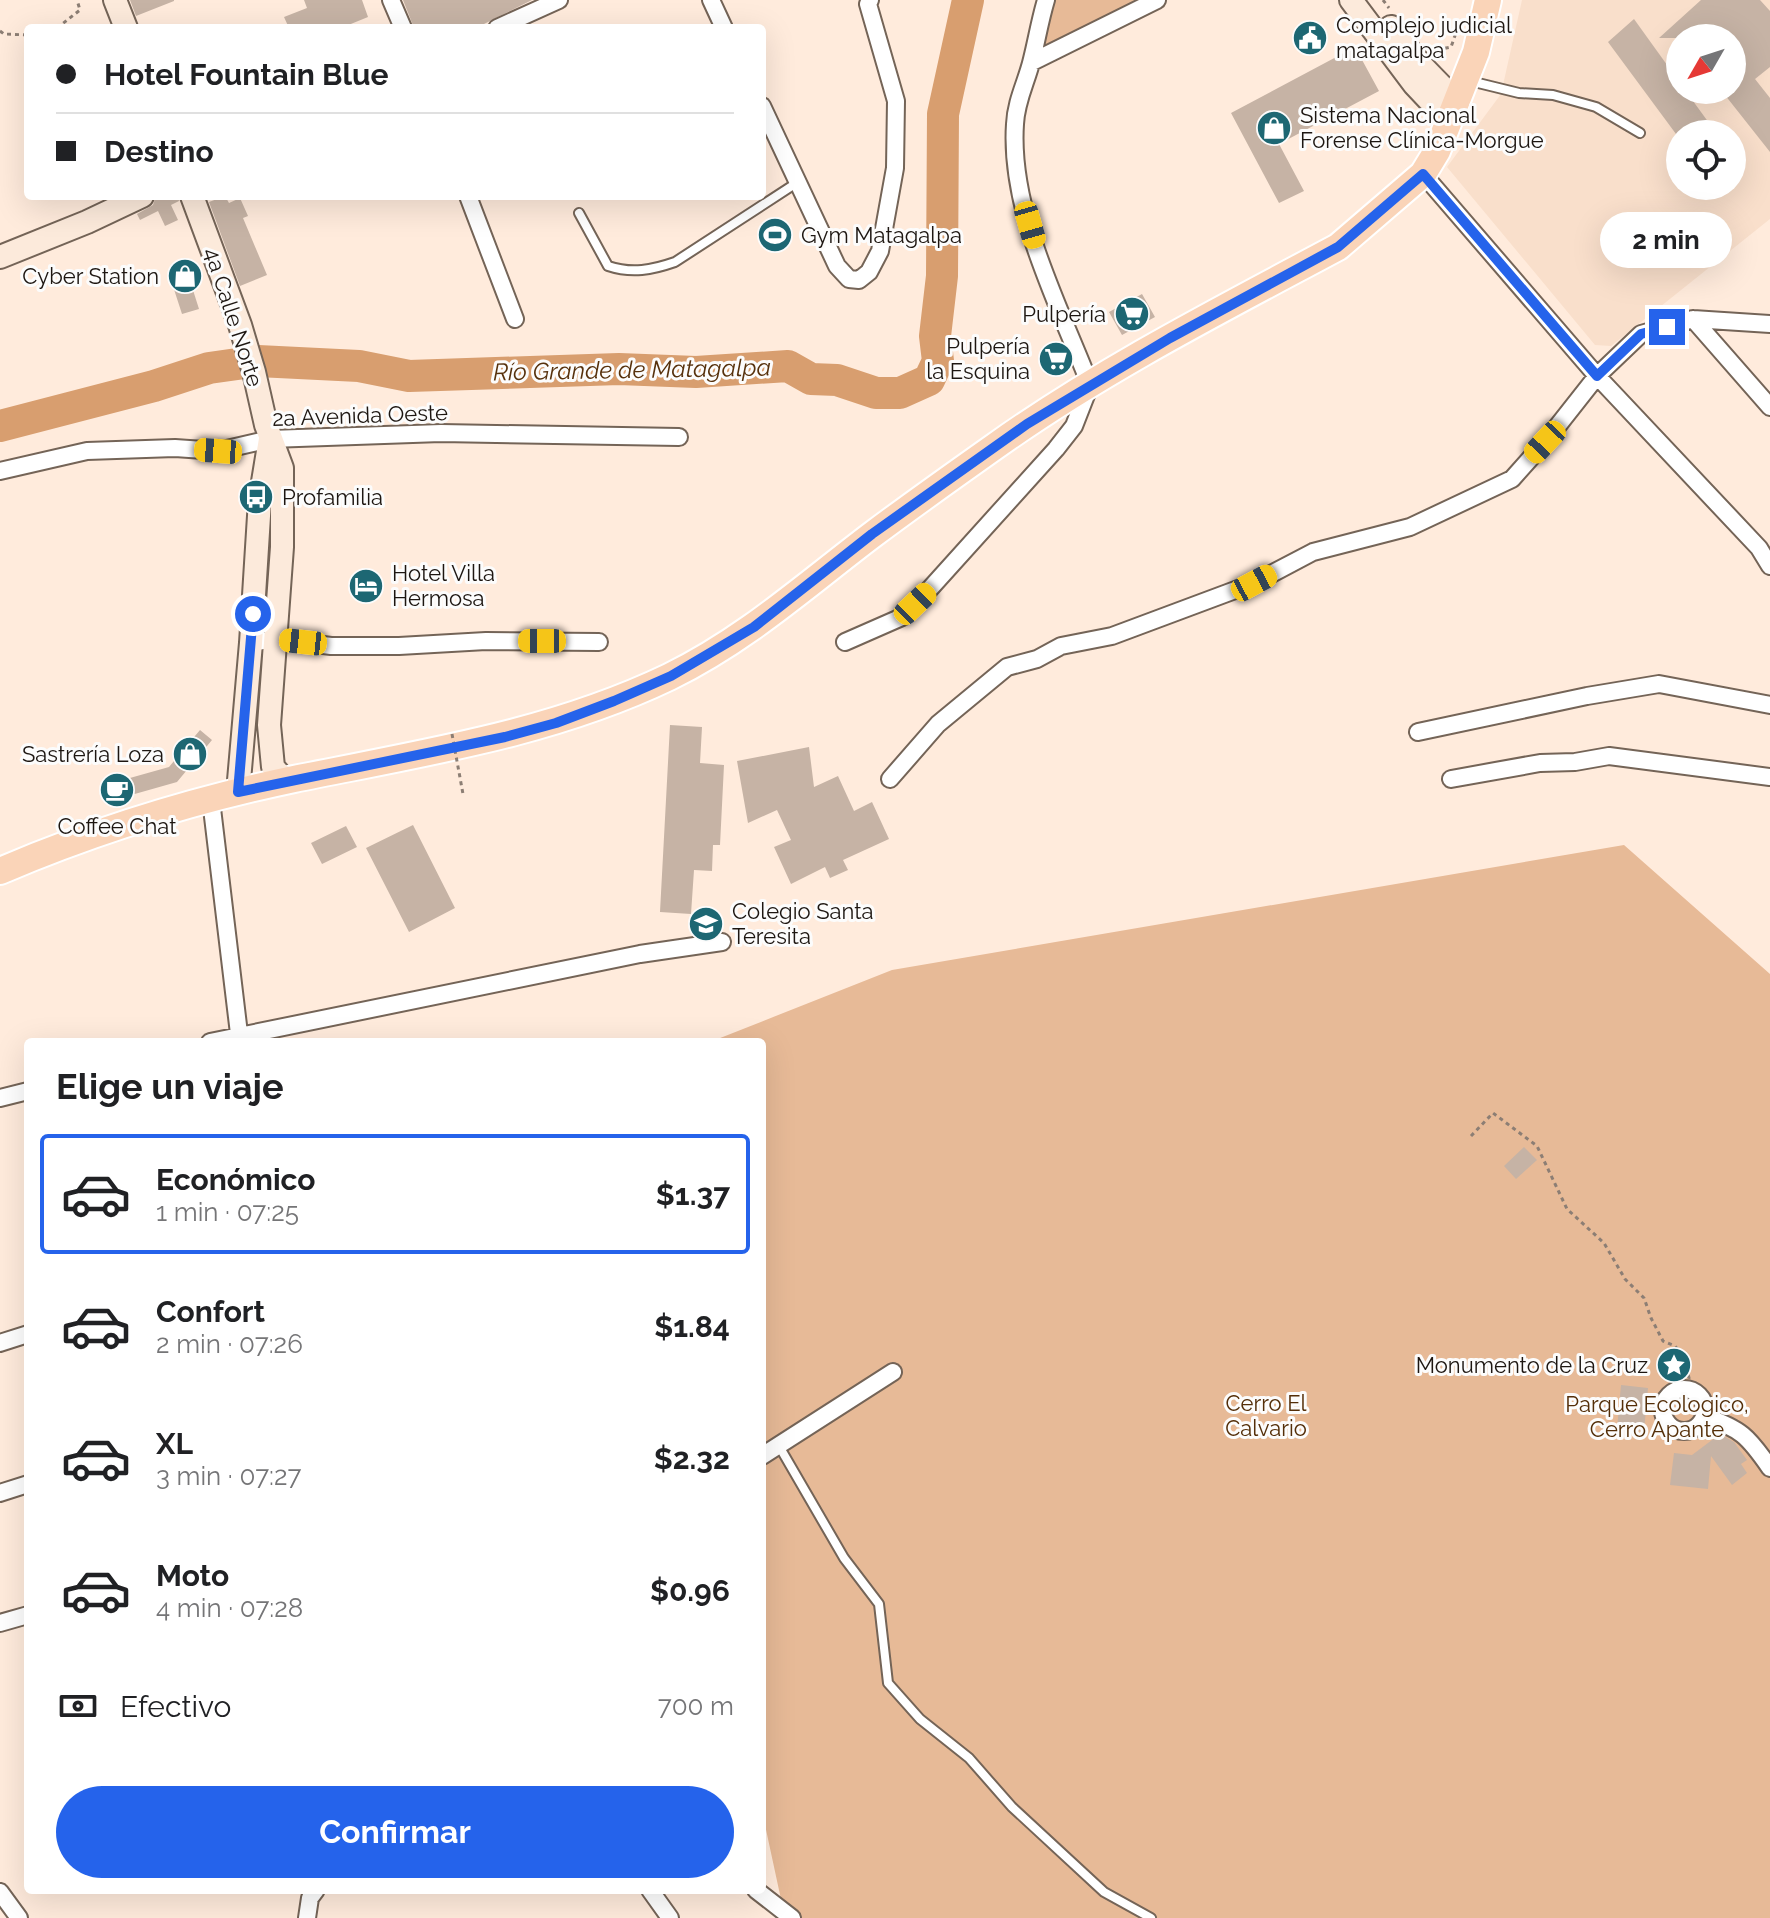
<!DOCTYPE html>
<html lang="es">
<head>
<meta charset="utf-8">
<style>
  :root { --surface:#fff; --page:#f6f6f6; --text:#202124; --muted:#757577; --line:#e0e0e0; --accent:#2563eb }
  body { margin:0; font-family:Raleway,sans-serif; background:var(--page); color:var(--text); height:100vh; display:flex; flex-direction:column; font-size:30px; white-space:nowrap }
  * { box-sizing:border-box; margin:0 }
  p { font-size:26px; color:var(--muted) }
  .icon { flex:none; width:44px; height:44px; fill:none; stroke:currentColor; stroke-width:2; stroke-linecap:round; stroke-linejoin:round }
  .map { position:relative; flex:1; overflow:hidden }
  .side { position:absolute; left:24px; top:1038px; width:742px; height:856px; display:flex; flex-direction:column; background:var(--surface); border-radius:8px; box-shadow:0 8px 32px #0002 }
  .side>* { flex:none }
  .banner { position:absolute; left:24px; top:24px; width:742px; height:176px; border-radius:8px; box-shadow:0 8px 32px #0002; display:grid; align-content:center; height:176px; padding:0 32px; background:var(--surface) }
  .needle { width:52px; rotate:231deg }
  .tools { position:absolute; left:1666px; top:24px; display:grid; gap:16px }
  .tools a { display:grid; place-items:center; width:80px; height:80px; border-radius:50%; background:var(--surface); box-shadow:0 8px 32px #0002; font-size:40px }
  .end { position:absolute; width:36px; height:36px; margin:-18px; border:10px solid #2563eb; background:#fff; box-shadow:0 0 0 4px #fff }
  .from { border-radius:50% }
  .bubble { position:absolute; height:56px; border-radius:28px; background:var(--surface); box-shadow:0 8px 32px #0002; font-size:26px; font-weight:700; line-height:56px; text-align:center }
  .car { position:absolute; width:24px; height:48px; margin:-24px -12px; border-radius:10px; box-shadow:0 0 6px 2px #0007; background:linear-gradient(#f5c518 24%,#345 0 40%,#f5c518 0 76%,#345 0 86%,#f5c518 0) }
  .banner b { display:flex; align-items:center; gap:28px; height:76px; font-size:30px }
  .banner b+b { border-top:2px solid var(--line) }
  .banner i { width:20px; height:20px; background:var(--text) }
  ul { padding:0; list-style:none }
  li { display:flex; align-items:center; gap:24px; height:120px; margin:0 16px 12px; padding:0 16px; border:4px solid transparent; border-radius:8px }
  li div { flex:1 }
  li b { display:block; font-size:30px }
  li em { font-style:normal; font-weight:700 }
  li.selected { border-color:var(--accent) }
  li>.icon { width:72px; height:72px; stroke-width:1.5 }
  h2 { padding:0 32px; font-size:36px; line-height:96px }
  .pay { display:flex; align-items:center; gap:20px; height:88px; padding:0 32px; font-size:30px }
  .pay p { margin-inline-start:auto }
  .primary-button { display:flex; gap:16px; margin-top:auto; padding:16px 32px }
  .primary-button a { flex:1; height:92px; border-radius:48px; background:var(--accent); color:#fff; font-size:32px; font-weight:700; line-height:92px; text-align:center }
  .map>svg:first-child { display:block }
  .built { fill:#f9dfcb; fill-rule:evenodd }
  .green { fill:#e7ba97 }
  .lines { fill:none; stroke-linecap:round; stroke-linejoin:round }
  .river { stroke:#d89e6f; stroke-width:32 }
  .building { fill:#c6b3a5 }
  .lane-casing { stroke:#746457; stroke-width:12 }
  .street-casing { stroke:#746457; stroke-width:20 }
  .secondary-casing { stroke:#746457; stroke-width:26 }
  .primary-casing { stroke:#fff; stroke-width:30 }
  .path { stroke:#8c7e74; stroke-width:3; stroke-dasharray:4 4; stroke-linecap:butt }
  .lane { stroke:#fff; stroke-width:8 }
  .street { stroke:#fff; stroke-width:16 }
  .secondary { stroke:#fceadb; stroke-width:22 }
  .primary { stroke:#fad4b8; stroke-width:26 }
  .path-bridge { stroke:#8c7e74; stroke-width:3; stroke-dasharray:4 4; stroke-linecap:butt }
  .route { stroke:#2563eb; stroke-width:10 }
  .labels { text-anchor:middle; stroke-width:6; stroke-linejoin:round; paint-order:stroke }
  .poi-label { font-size:22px; fill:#1d1611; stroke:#fcfcfc; text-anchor:start }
  .street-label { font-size:22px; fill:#1d1611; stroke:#fcfcfc }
  .park-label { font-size:22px; fill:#542e08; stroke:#fcfcfc }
  .water-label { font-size:24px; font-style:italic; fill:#57310c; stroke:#fcfcfc }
</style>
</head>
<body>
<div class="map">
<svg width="1770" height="1918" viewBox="0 0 1770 1918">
  <rect width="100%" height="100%" fill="#ffebdc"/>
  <path class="built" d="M1522 0H1770V219L1611 346 1595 345 1447 167 1501 94ZM1680 38H1732V90H1680ZM1680 134H1732V186H1680Z"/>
  <path class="green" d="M1050 0H1157L1032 62Z
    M1624 845 1770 974V1918H785L762 1811V1042H710L892 970Z"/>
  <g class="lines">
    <path class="river" d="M0 426 154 386 209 368 258 361 359 366 409 376 619 369 696 372 788 366 811 379 837 380 876 393H900L929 380 938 361 935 336 942 276 943 114 968 0"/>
  </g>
  <path class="building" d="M130 0H174V1L136 16Z
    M304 0H362L368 17 341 28H289L284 17 307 8Z
    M403 0H532L476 28H414Z
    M1701 0H1760L1770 11V67L1755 79 1770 98V152L1721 90H1732V38H1659Z
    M1634 19 1680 83V90H1685L1717 134H1676L1608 42Z
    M1355 47 1379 91 1279 144 1304 191 1279 203 1231 113Z
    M156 196H178L179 201 171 205 178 220 165 226 158 211 140 220 137 214 153 205Z
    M225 196 229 203 240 198 248 216 243 218 267 275 240 286 209 202Z
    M186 268 199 309 182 314 169 274Z
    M1142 294 1155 317 1122 335 1109 312Z
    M1061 347 1068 364 1052 372 1044 354Z
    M670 725 702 727 700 763 724 765 720 845H713L712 871 694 870 691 914 660 912Z
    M200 730 212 740 177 782 110 801 105 785 169 767Z
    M809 747 814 787 838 776 854 811 872 802 889 839 843 860 848 870 830 878 825 867 791 884 774 847 791 840 777 810 748 823 737 761Z
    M413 825 455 908 409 932 366 848Z
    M346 826 357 847 322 864 311 843Z
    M1524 1147 1537 1160 1516 1179 1504 1166Z
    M1621 1385 1648 1388 1644 1431 1617 1429Z
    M1720 1434 1734 1442 1747 1460 1741 1464 1747 1473 1732 1485 1711 1456 1708 1489 1670 1485 1674 1453 1692 1455Z"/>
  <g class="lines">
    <g class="lane-casing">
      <path id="lane" d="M1470 81 1519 93 1553 95 1596 107 1640 133
        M579 213 608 266C632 274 652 270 675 262L798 182
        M779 1446 844 1558 879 1604 888 1683 920 1719 969 1758 1012 1807 1104 1892 1151 1918"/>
    </g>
    <g class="street-casing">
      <path id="street" d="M391 0 403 28
        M711 0 724 28
        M497 28 559 0
        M1032 62 1157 0
        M762 106 837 266 849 279 859 280 869 272 880 251 895 168 896 101 868 4 870 0
        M1423 174 1597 376 1759 548 1770 566
        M468 196 515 319
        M1693 319 1770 407
        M0 471 87 451 175 448 218 451 270 439 441 433 679 437
        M845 642 902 617 927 592 1056 449 1074 426 1090 385C1059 305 1009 211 1015 124 1016 100 1027 81 1032 59 1037 39 1040 20 1046 0
        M251 643 276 639 331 646H399L486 641 599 642
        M1418 732 1587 696 1659 684 1770 705
        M890 779 938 724 1007 667 1037 659 1061 646 1112 636 1254 583 1313 552 1410 527 1512 479 1545 442 1597 376 1641 334 1693 319 1770 324
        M1451 779 1540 763 1575 762 1609 756 1770 777
        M211 800 240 1042
        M210 1042 640 954 722 942
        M0 1098 28 1091
        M0 1343 28 1334
        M1663 1410a21 21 0 1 1 42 0a21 21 0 1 1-42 0Z
        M1704 1416C1741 1429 1748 1436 1770 1468
        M762 1456 893 1372
        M0 1493 28 1484
        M0 1623 28 1615
        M650 1890 670 1918
        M756 1890 792 1918
        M0 1892 19 1918
        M307 1918 310 1898 316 1890"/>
    </g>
    <g class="secondary-casing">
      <path id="secondary" d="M115 0 126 28
        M1351 0 1414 84 1448 120
        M1391 27 1420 64 1456 101
        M192 196 240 325 254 372 266 425 282 468V547L269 725 273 767 280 775 291 780
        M0 257 87 222 142 196
        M238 792 251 643 260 500 270 439"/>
    </g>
    <g class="primary-casing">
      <path id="primary" d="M0 871C94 831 194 800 294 779 422 753 550 734 669 677 745 640 806 585 872 535 912 505 953 476 994 447 1102 370 1222 309 1338 247L1423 174 1437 151 1476 52 1488 0"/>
    </g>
    <path class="path" d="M1383 0 1389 8
      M57 28 80 10 77 0
      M0 31 4 34 28 35
      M1437 50 1451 47 1457 30
      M1471 1136 1493 1113 1537 1146 1567 1209 1604 1243 1625 1279 1644 1298 1651 1318 1663 1341 1675 1346 1683 1356 1689 1378 1686 1389"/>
    <use href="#lane" class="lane"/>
    <use href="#street" class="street"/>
    <use href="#secondary" class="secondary"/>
    <use href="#primary" class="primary"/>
    <path class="path-bridge" d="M452 734 463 794"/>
  </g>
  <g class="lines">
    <path class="route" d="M253 614 238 792 505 737 556 723 614 701 671 676 754 627 872 534 1027 424 1170 338 1338 247 1423 174 1597 376 1641 334 1667 327"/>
  </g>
  <defs>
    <g id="civic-disc" transform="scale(1.8)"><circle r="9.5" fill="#1d6773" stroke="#fcfcfc"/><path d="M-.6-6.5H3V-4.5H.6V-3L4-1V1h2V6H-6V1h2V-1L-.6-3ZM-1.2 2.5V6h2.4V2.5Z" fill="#fff"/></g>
    <g id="shop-disc" transform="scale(1.8)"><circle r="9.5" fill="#1d6773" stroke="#fcfcfc"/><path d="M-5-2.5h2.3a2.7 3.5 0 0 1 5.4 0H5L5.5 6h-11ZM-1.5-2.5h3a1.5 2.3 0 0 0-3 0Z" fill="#fff"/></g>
    <g id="stadium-disc" transform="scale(1.8)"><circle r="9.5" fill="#1d6773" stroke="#fcfcfc"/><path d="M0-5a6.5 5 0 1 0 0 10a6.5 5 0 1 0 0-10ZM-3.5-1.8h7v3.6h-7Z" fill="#fff"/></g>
    <g id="supermarket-disc" transform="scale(1.8)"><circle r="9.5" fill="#1d6773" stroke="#fcfcfc"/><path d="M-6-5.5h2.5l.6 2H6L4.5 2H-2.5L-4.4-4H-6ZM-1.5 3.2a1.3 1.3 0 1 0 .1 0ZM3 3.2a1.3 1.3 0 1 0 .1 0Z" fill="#fff"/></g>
    <g id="bus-disc" transform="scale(1.8)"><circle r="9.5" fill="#1d6773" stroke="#fcfcfc"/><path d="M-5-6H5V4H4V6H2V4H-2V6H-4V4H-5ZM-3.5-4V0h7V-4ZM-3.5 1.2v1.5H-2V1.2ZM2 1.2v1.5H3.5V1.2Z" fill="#fff"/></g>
    <g id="hotel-disc" transform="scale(1.8)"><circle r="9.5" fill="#1d6773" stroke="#fcfcfc"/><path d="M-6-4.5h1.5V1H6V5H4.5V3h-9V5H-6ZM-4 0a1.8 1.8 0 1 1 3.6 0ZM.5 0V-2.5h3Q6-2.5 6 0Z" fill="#fff"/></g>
    <g id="cafe-disc" transform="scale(1.8)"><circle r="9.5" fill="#1d6773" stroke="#fcfcfc"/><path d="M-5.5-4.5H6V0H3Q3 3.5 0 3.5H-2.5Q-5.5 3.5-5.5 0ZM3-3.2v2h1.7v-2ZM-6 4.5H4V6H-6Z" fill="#fff"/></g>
    <g id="school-disc" transform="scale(1.8)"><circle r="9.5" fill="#1d6773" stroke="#fcfcfc"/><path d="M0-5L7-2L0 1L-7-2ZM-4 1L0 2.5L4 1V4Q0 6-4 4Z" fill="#fff"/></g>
    <g id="sight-disc" transform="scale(1.8)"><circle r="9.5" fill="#1d6773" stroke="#fcfcfc"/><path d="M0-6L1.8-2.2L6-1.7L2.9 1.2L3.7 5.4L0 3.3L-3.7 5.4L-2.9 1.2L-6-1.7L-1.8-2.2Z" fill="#fff"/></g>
  </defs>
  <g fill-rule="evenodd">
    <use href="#civic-disc" x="1310" y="38"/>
    <use href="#shop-disc" x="1274" y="128"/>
    <use href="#stadium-disc" x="775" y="235"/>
    <use href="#shop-disc" x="185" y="276"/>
    <use href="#supermarket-disc" x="1132" y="314"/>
    <use href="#supermarket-disc" x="1056" y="359"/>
    <use href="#bus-disc" x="256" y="497"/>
    <use href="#hotel-disc" x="366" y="586"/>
    <use href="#shop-disc" x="190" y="754"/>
    <use href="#cafe-disc" x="117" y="790"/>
    <use href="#school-disc" x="706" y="924"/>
    <use href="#sight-disc" x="1674" y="1365"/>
  </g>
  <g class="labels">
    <g class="poi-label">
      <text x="1336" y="33">Complejo judicial<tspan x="1336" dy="25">matagalpa</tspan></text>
      <text x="1300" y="123">Sistema Nacional<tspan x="1300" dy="25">Forense Clínica-Morgue</tspan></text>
      <text x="801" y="243">Gym Matagalpa</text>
      <text x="159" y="284" text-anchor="end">Cyber Station</text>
      <text x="1106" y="322" text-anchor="end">Pulpería</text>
      <text x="1030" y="354" text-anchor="end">Pulpería<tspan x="1030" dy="25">la Esquina</tspan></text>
      <text x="282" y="505">Profamilia</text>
      <text x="392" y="581">Hotel Villa<tspan x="392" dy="25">Hermosa</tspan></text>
      <text x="164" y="762" text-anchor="end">Sastrería Loza</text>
      <text x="117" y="834" text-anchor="middle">Coffee Chat</text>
      <text x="732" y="919">Colegio Santa<tspan x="732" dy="25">Teresita</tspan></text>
      <text x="1648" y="1373" text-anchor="end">Monumento de la Cruz</text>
    </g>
    <g class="street-label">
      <text transform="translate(234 317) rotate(72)" y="8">4a Calle Norte</text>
      <text transform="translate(360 415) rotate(-2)" y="8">2a Avenida Oeste</text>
    </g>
    <g class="park-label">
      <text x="1266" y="1411">Cerro El<tspan x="1266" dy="25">Calvario</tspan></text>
      <text x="1657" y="1412">Parque Ecologico,<tspan x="1657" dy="25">Cerro Apante</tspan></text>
    </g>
    <g class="water-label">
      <text transform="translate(632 370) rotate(-1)" y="8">Río Grande de Matagalpa</text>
    </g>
  </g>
</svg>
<div class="tools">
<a><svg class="needle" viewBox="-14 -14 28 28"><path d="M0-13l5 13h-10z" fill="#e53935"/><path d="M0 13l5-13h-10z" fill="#757577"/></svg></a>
<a><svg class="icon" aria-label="locate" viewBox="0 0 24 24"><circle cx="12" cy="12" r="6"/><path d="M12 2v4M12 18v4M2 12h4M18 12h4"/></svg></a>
</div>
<i class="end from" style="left:253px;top:614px"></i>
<i class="end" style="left:1667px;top:327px"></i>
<div class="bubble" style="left:1600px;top:212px;width:132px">2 min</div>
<i class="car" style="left:1030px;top:225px;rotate:164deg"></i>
<i class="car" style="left:1545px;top:442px;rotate:223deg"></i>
<i class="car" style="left:218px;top:451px;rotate:274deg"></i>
<i class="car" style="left:1254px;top:583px;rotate:62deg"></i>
<i class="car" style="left:915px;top:604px;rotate:46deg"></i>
<i class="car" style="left:542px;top:641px;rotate:270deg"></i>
<i class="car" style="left:303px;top:642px;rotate:276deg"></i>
<div class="banner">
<b><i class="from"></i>Hotel Fountain Blue</b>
<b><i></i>Destino</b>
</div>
<section class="side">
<h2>Elige un viaje</h2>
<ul>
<li class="selected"><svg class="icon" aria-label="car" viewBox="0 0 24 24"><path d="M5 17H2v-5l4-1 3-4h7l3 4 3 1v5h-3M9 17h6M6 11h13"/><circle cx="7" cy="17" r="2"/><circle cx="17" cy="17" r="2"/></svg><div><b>Económico</b><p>1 min · 07:25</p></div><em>$1.37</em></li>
<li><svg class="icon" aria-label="car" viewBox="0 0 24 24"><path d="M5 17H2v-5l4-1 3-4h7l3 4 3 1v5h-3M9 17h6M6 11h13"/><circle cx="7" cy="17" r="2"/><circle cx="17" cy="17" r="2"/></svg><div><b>Confort</b><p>2 min · 07:26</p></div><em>$1.84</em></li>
<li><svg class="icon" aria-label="car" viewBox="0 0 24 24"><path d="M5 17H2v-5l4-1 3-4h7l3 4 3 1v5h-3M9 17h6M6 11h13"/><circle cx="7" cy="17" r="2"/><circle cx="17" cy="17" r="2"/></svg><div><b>XL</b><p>3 min · 07:27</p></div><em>$2.32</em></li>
<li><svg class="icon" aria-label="car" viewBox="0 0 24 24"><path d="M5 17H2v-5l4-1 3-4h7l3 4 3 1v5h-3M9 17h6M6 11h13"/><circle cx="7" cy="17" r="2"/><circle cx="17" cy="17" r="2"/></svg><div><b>Moto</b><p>4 min · 07:28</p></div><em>$0.96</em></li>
</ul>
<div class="pay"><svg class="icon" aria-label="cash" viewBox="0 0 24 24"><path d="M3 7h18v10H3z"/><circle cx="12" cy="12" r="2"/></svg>Efectivo<p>700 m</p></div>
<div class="primary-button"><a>Confirmar</a></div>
</section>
</div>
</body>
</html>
